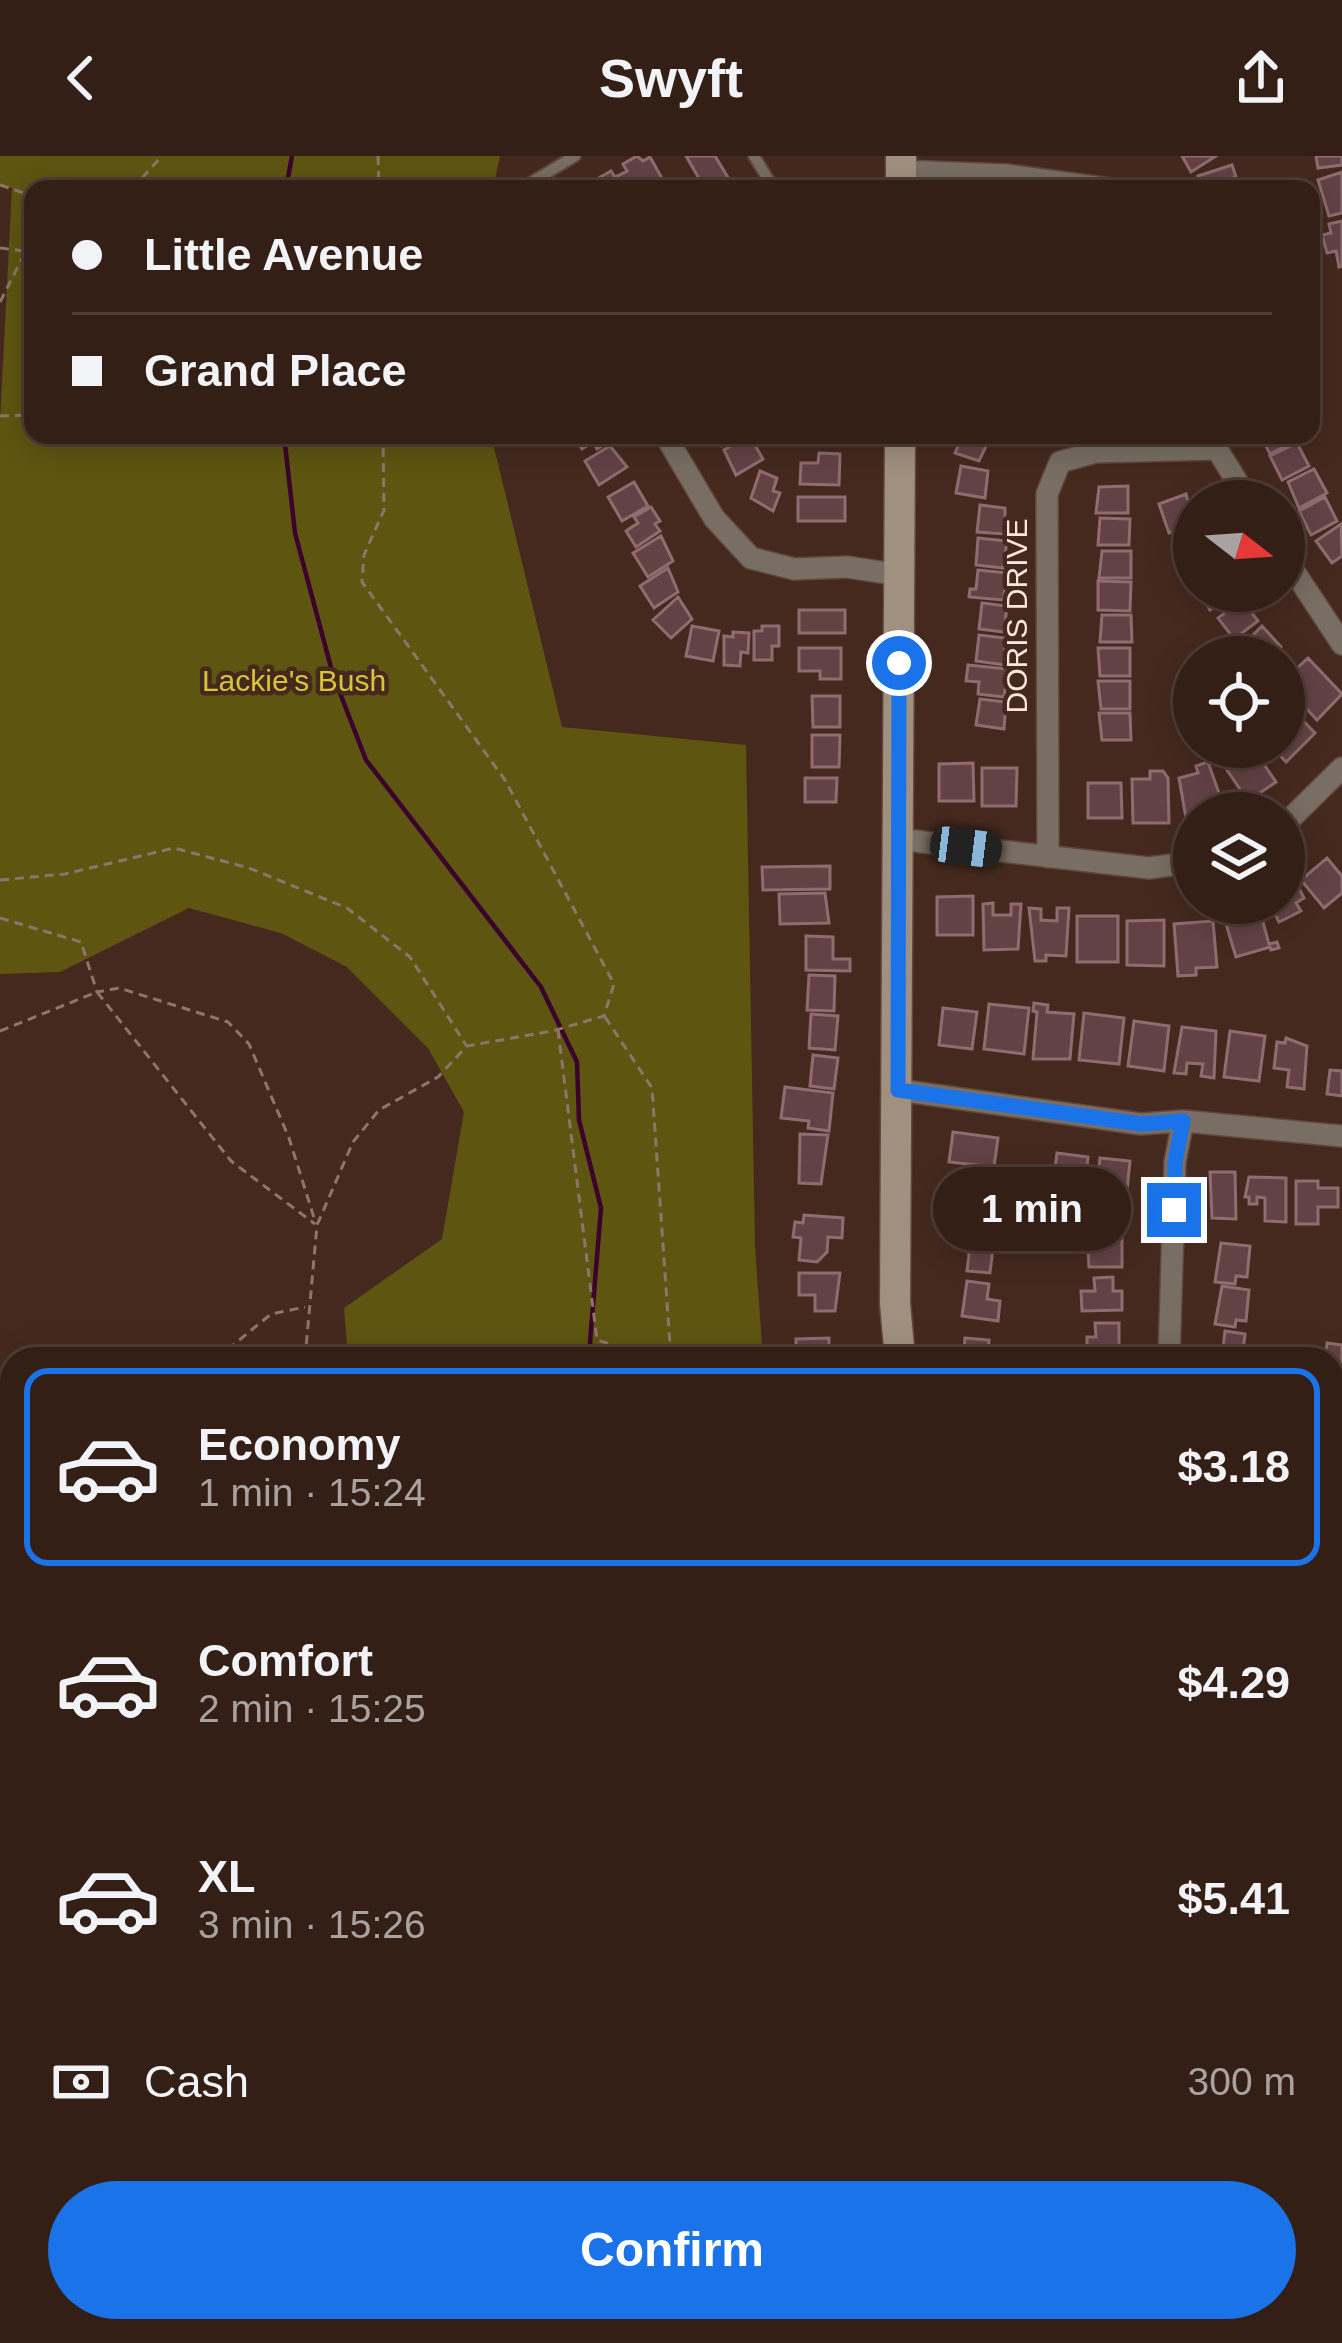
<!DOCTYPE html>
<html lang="en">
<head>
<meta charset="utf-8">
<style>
  :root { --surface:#341f16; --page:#3f2c23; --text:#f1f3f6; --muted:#a9a2a1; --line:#4e3d35; --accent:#1a73e8 }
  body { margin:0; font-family:Arial,sans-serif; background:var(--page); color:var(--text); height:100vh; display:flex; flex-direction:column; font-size:45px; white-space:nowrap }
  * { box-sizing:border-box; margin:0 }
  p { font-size:39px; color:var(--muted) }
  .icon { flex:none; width:66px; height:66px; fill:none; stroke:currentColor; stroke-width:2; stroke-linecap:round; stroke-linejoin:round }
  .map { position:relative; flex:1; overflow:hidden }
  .side { position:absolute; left:0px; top:1191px; width:1344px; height:996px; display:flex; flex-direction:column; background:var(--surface); border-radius:36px 36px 0 0; box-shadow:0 6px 30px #0003,0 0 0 3px var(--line) }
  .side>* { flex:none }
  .guide { position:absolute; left:24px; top:24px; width:1296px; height:264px; border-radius:24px; box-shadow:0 6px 30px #0003,0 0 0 3px var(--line); display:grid; align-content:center; height:264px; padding:0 48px; background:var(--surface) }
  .needle { width:78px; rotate:107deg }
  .fabs { position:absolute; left:1173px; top:324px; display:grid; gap:24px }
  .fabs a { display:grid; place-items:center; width:132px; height:132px; border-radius:50%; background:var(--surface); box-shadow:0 6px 30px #0003,0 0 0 3px var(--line); font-size:60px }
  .end { position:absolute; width:54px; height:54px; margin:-27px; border:15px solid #1a73e8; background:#fff; box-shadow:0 0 0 6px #fff }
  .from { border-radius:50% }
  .bubble { position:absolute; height:84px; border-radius:42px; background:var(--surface); box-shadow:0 6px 30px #0003,0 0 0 3px var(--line); font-size:39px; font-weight:800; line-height:84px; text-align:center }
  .car { position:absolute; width:36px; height:72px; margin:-36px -18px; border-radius:15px; box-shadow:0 0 9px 3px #0007; background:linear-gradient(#222 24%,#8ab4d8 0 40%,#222 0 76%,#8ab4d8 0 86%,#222 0) }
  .guide b { display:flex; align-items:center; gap:42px; height:114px; font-size:45px }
  .guide b+b { border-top:3px solid var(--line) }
  .guide i { width:30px; height:30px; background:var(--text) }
  ul { padding:21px 0 0; list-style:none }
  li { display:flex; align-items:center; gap:36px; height:198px; margin:0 24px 18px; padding:0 24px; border:6px solid transparent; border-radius:24px }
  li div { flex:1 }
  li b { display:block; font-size:45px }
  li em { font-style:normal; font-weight:800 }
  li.active { border-color:var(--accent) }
  li>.icon { width:108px; height:108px; stroke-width:1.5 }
  .pay { display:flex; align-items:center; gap:30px; height:132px; padding:0 48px; font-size:45px }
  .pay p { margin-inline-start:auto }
  .cta { display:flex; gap:24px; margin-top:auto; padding:24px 48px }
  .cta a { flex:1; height:138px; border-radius:72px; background:var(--accent); color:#fff; font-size:48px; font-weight:800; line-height:138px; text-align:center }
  header { display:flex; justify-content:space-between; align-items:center; height:156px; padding:0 48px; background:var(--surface); font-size:54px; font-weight:800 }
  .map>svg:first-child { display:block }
  .built { fill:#533225 }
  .green { fill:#5e5511 }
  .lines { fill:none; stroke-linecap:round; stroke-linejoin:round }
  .stream { stroke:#3a022c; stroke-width:4.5 }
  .building { fill:#634246; stroke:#8f6c70; stroke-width:3 }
  .lane-casing { stroke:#62473d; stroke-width:14 }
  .street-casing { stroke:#62473d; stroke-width:24 }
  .secondary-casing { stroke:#62473d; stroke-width:33 }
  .path { stroke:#8e756c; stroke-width:3; stroke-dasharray:9 6; stroke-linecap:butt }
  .lane { stroke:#786e63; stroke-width:10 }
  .street { stroke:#786e63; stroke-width:21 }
  .secondary { stroke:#a0907f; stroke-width:30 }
  .route { stroke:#1a73e8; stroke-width:15 }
  .labels { text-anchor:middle; stroke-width:9; stroke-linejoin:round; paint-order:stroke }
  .street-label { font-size:30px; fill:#f9e6df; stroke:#45291e }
  .park-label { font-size:30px; fill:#d7c438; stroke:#45291e }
</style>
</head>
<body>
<header><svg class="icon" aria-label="back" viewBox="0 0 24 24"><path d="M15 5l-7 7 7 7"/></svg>Swyft<svg class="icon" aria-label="share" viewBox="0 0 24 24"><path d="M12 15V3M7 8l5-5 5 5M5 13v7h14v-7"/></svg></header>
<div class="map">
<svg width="1342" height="2187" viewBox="0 0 1342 2187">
  <rect width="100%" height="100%" fill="#45291e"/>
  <path class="built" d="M0 1383H1L3 2187H0Z
    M1332 1524 1342 1525V1893L1332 1892Z"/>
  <path class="green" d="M0 0H500L493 33H33V279H491L562 571 746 589 755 1090 763 1203H348L344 1152 442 1083 464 956 428 892 347 811 281 777 189 752 60 816 0 818V266L12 32 0 30Z
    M1332 1892 1342 1893V2098H1332Z
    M519 2175H703V2187H517Z"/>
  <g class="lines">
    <path class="stream" d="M286 33 292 0
      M284 279 295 377 333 519 366 604 541 831 577 906 579 964 601 1052 590 1186 593 1203
      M722 2187 724 2175"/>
  </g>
  <path class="building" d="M637 0 643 5 650 1 664 26 651 33H600L595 24 611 15 615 21 627 15 623 8Z
    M686 0H715L735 33H705Z
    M1182 0H1216L1191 16Z
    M1316 0H1342V9L1318 12Z
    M1232 9 1236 21 1230 23 1233 33H1202L1198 20Z
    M1342 16V57L1329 60 1318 24Z
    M1342 65V110L1339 111 1336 95 1327 97 1322 79 1331 77 1329 68Z
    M573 279H612L614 283 597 293 593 286 582 293Z
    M715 279H740L722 290Z
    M749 279 763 303 736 319 724 294Z
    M963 279 990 282 979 305 955 297Z
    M1260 279H1297L1299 283 1270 298Z
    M1297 287 1309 310 1282 324 1270 300Z
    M610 290 627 311 599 329 585 305Z
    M819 297 840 298 839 329 800 328 801 307H818Z
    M961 310 988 315 985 342 956 337Z
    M1314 313 1327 337 1299 352 1288 326Z
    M760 315 777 322 773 335 780 337 773 355 751 342Z
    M634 326 648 350 622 365 608 341Z
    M1128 330V357H1096L1099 331Z
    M1186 338 1194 368 1169 377 1159 348Z
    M798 341H845V365H798Z
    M1325 341 1337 365 1311 379 1299 355Z
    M980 349 1005 352V378L977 376Z
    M651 351 660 365 655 368 660 375 636 391 626 375 638 367 634 361Z
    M1100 362 1130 363 1129 389H1098Z
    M1341 368 1342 400 1332 407 1316 385Z
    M661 380 673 405 648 421 633 397Z
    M978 382 1007 385 1003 412 976 409Z
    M1194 393V423L1182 399Z
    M1102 395H1131V422H1099Z
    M668 412 678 436 654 452 640 430Z
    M978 414 1008 417 1003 444 969 441 970 433H976Z
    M1098 425 1131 426 1130 455 1098 454Z
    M1200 435H1234L1236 439 1210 454Z
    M678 441 692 463 671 482 653 464Z
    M1242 444 1258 465 1234 483 1218 462Z
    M982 447 1007 450 1004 476 979 473Z
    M799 454H845V477H799Z
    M1102 459H1131L1132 486H1100Z
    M692 470 719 475 713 505 686 500Z
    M762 470H779V490H772V504H754V475H762Z
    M1262 470 1281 491 1271 501H1249L1240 492Z
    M733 476 749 477 748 497 741 496 740 510 724 509V480L733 481Z
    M979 479 1005 482V509L976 505Z
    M799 492H841V523H820V515H799Z
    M1098 492H1130V520H1100Z
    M1308 502 1342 538 1317 564 1287 531 1300 519 1295 514Z
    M968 509 1008 513 1004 541 978 538 979 526 966 525Z
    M1098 525H1130V553H1101Z
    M812 540H840V571H813Z
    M980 543 1006 546 1004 573 976 569Z
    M1284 545 1315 577 1286 606 1272 591H1284Z
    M1099 557H1130L1131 584H1102Z
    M812 579H840L839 611H812Z
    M1243 591H1252L1276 626 1248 645 1227 614 1241 604 1236 596Z
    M1208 606 1226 657H1213L1211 650 1196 654 1194 667 1187 668 1179 622 1198 617 1196 610Z
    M973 607 974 645H939V608Z
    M982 612H1017L1016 650H982Z
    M1150 615H1163L1168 622 1169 667H1133L1132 623H1150Z
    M805 622H837L836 646H805Z
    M1088 627H1121L1122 662H1088Z
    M1327 702 1342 720V737L1324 752 1301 724Z
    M830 710V733L763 734 762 711Z
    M1295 725 1304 742 1296 747 1301 755 1279 766 1269 747H1284V731Z
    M825 737 829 767 780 768 779 738Z
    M973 740V779H937V741Z
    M993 747V759H1011V748H1021L1018 793 984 794 983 748Z
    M1258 748 1269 788 1277 786 1279 792 1271 794 1270 791 1236 801 1223 758Z
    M1029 752 1041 753V764L1057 765V752H1069L1066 800 1046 799V805H1035Z
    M1077 760H1118V806H1077Z
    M1164 764V810L1127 809V765Z
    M1213 765 1217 811 1196 812V819L1178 820 1174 768Z
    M806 780 833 781V803H850V815L806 814Z
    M809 819 835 820 834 855 807 854Z
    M1034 847 1048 849 1047 856 1074 858 1070 903H1033L1037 856 1033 855Z
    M989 848 1029 852 1024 898 984 893Z
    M943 852 977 856 972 893 939 889Z
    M1084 857 1124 862 1119 908 1079 904Z
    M811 858 838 860 835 894 809 892Z
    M1134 865 1169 870 1164 915 1128 910Z
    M1182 871 1216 875 1214 922 1201 920 1203 908 1187 907 1186 918 1174 917Z
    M1230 875 1265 880 1259 925 1224 921Z
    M1286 882 1307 890 1304 933 1287 931 1289 914 1274 912 1277 886 1285 887Z
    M813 899 838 902 834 933 810 930Z
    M1330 914 1342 915V940L1327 938Z
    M785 931 833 937 829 975 808 972 809 965 781 962Z
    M953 976 998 982 994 1011 949 1006Z
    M800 978 828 979 821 1028 799 1027Z
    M1057 997 1088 1001 1086 1020 1075 1018 1073 1038 1052 1036Z
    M1100 1002 1130 1005 1126 1044 1106 1042 1108 1022 1098 1021Z
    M1210 1016H1235L1236 1063 1212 1062Z
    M1249 1021 1286 1022V1066L1265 1065V1042L1257 1041V1048H1249V1041H1245Z
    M1296 1025H1318V1032H1338V1051H1318V1068H1296Z
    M963 1039 1002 1044 999 1070 960 1064Z
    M804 1059 843 1062 842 1082 828 1081 827 1096 817 1106 799 1104 801 1082 793 1081 795 1066 803 1067Z
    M1122 1079V1111H1089L1088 1094H1098L1097 1080Z
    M971 1081 994 1084 990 1117 967 1115Z
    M1221 1087 1250 1090 1247 1121 1236 1120 1235 1128 1215 1126Z
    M799 1117H840L835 1155H815V1139H799Z
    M1113 1121V1135H1122V1154L1082 1155 1081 1135H1095L1094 1122Z
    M967 1125 989 1128 987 1143 1000 1145 998 1165 962 1160Z
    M1222 1130 1249 1134 1246 1165 1236 1164 1235 1171 1215 1168Z
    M1095 1167H1119V1198L1087 1199V1181H1096Z
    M1225 1175 1245 1178 1243 1195 1259 1197V1203H1215L1216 1192H1223Z
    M829 1182V1196H838V1203H796V1183Z
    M965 1182 989 1184 987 1203H963Z
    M1327 1187 1342 1189V1211L1332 1210V1203H1325Z
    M1342 1457V1491L1336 1494 1332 1461Z
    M1332 2136 1342 2137V2179L1336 2178V2172L1332 2171Z
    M449 2175H478L490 2180 487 2187H444Z
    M803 2175H842V2187H802Z"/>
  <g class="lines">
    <g class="lane-casing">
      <path id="lane" d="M754 0 774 33
        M520 33 575 0"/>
    </g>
    <g class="street-casing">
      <path id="street" d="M901 15 1007 19 1110 33
        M665 279 714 362 751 402 794 413 847 411 900 419
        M1212 285 1249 345
        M1284 400 1342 488
        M1284 669 1342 612
        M897 683 1149 712 1194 706
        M1048 701 1047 338 1060 306 1096 296 1216 293
        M898 934 1141 968 1183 965 1342 980
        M1169 1203 1175 1006 1183 965
        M295 2175H346
        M902 2176 998 2187"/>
    </g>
    <g class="secondary-casing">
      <path id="secondary" d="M901 33V0
        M900 1203 895 1147 900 279
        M902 2175V2187"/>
    </g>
    <path class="path" d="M378 0 379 33
      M0 29 33 40
      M132 33 162 0
      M0 92 24 95
      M0 146 33 81
      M0 260 33 259
      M0 724 65 718 174 692 249 712 347 752 410 801 466 889
      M0 762 81 786 97 836 119 832 228 866 249 888 289 982 316 1068
      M605 861 652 932 671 1203
      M558 874 597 1184 659 1203
      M0 875 97 836 231 1005 315 1068
      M216 1203 271 1158 305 1151
      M305 1203 317 1069 353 986 379 954 438 921 467 890 552 875 604 860 614 828 505 624 362 426 364 399 384 354 383 279
      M0 1222 12 1230
      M1332 1368 1342 1350"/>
    <use href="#lane" class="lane"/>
    <use href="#street" class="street"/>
    <use href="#secondary" class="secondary"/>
  </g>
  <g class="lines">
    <path class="route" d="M899 507 898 934 1141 968 1183 965 1175 1006 1174 1054"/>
  </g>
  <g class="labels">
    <g class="street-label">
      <text transform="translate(1017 460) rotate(-90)" y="10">DORIS DRIVE</text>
    </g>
    <g class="park-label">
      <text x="294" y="535">Lackie's Bush</text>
    </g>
  </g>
</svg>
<div class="fabs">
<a><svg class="needle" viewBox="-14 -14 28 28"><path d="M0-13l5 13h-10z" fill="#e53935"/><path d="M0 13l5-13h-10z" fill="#a9a2a1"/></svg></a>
<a><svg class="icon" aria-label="locate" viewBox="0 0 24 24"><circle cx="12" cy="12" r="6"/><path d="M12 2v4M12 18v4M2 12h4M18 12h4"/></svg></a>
<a><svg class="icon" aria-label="layers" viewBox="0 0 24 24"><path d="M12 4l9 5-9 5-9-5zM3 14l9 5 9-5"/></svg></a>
</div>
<i class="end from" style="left:899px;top:507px"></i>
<i class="end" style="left:1174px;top:1054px"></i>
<div class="bubble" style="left:933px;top:1011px;width:198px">1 min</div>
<i class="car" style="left:966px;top:691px;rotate:97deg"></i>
<div class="guide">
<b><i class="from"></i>Little Avenue</b>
<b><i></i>Grand Place</b>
</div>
<section class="side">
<ul>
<li class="active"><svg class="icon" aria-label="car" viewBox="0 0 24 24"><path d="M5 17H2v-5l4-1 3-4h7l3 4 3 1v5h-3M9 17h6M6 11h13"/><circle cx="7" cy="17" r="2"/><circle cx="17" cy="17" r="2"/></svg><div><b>Economy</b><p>1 min · 15:24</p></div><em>$3.18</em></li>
<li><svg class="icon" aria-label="car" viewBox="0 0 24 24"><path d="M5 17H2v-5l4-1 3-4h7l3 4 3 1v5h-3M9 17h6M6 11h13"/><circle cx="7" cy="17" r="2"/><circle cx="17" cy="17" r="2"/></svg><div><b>Comfort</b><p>2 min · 15:25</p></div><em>$4.29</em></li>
<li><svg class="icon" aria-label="car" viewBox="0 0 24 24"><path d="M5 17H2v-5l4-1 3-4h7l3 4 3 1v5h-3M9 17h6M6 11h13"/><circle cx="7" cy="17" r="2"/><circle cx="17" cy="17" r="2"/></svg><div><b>XL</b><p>3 min · 15:26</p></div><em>$5.41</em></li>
</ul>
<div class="pay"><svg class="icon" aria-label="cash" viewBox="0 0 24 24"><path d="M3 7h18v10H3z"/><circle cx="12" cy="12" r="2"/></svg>Cash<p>300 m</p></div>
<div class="cta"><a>Confirm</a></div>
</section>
</div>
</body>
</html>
